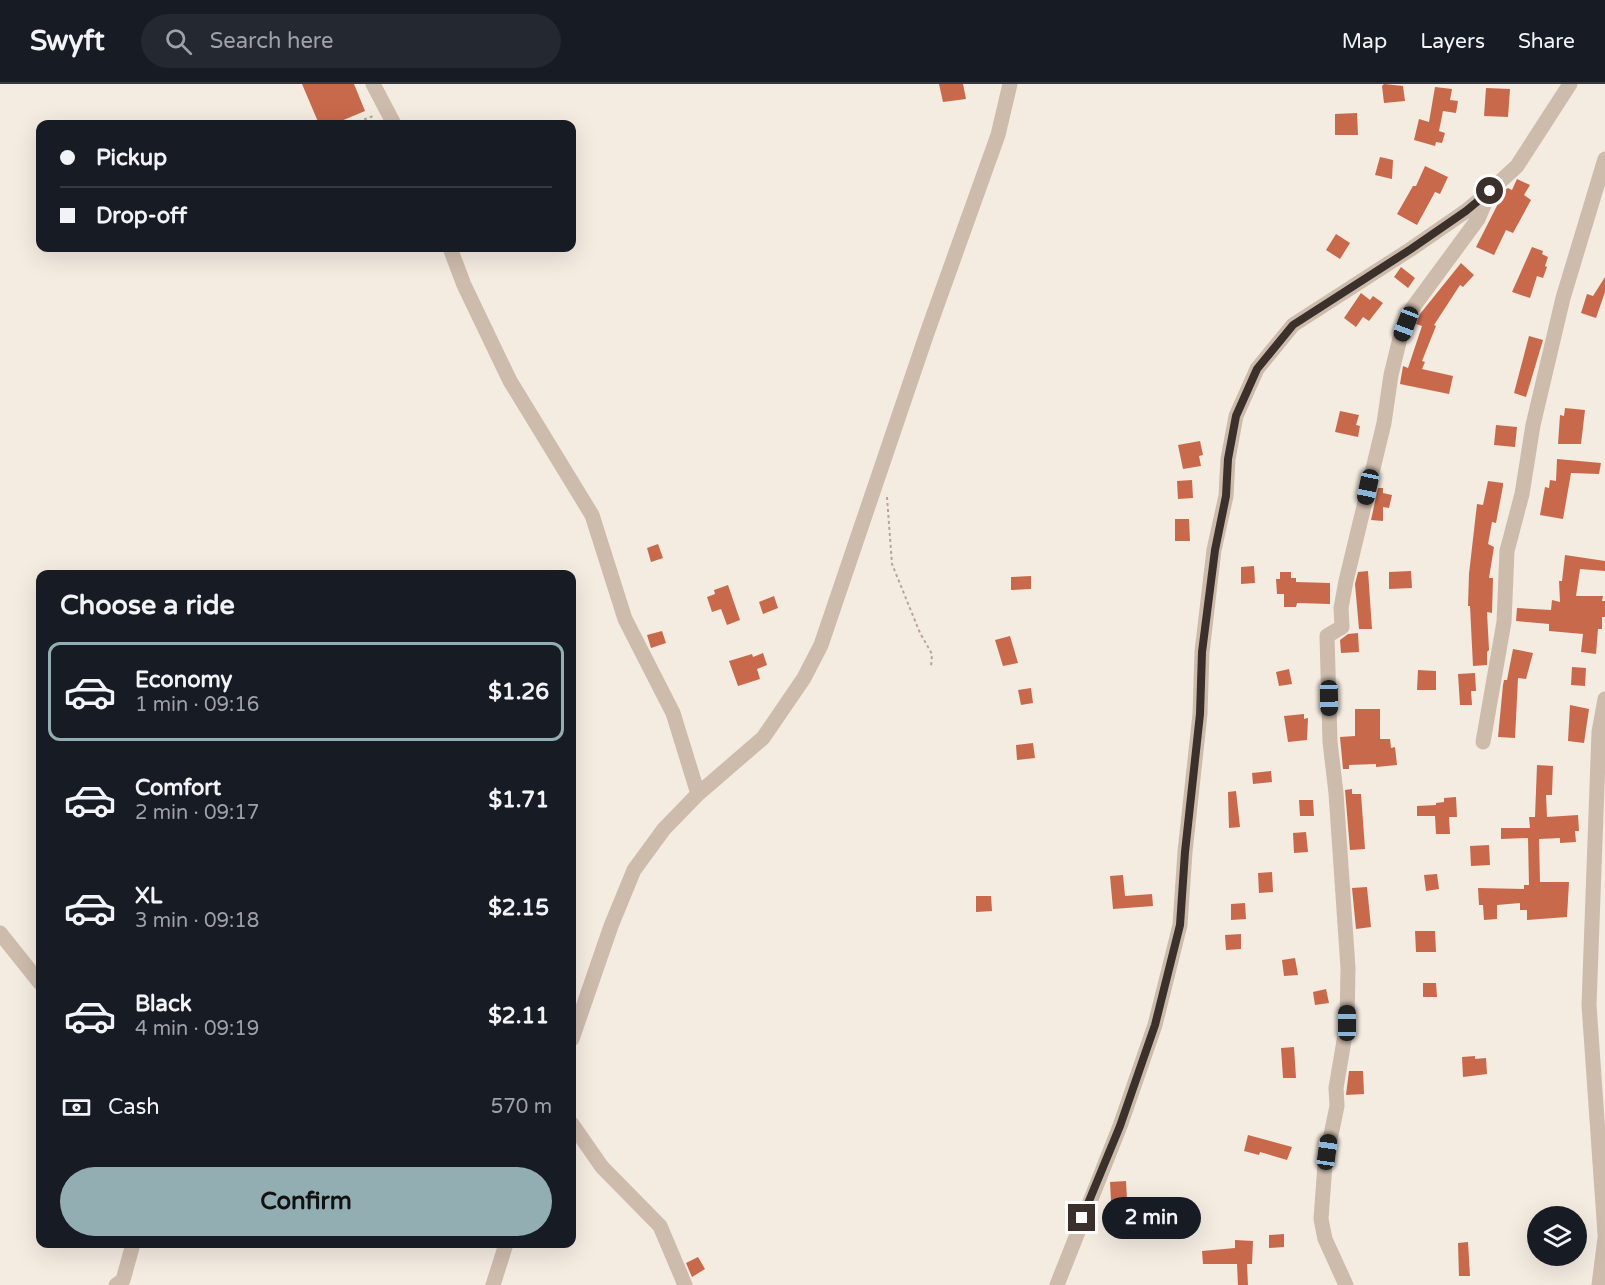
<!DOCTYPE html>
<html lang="en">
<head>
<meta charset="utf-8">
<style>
  :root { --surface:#171b24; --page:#242831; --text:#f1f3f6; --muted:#9ea1a6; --line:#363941; --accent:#92aeb2 }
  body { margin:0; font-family:"Varela Round",sans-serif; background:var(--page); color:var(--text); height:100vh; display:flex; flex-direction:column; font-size:22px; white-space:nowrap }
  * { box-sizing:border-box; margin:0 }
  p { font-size:20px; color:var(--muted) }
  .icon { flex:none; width:33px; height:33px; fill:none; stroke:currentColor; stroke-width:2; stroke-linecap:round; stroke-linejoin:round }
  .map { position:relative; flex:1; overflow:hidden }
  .side { position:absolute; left:36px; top:486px; width:540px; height:678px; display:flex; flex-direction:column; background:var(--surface); border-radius:12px; box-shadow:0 6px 24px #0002 }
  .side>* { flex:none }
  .banner { position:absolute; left:36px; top:36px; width:540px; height:132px; border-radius:12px; box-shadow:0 6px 24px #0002; display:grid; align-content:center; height:132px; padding:0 24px; background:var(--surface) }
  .fabs { position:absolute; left:1527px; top:1122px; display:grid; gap:12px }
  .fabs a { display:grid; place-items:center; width:60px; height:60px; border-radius:50%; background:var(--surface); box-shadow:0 6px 24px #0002; font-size:30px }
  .end { position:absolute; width:27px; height:27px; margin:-14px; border:8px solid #3b302b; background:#fff; box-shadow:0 0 0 3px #fff }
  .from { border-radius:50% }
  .bubble { position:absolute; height:42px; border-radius:21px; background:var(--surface); box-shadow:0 6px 24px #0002; font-size:20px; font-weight:800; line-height:42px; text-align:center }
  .car { position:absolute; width:18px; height:36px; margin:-18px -9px; border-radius:8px; box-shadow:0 0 4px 2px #0007; background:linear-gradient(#222 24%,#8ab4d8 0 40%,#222 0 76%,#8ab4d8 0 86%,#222 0) }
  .banner b { display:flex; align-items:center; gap:21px; height:57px; font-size:22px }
  .banner b+b { border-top:2px solid var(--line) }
  .banner i { width:15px; height:15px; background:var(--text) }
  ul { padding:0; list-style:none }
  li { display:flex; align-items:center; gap:18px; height:99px; margin:0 12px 9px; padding:0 12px; border:3px solid transparent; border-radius:12px }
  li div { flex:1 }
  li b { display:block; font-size:22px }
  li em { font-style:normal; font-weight:800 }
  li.selected { border-color:var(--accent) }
  li>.icon { width:54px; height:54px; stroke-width:1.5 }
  h2 { padding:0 24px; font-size:27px; line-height:72px }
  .pay { display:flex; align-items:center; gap:15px; height:66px; padding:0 24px; font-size:22px }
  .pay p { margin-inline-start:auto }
  .button { display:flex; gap:12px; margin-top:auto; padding:12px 24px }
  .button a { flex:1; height:69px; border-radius:36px; background:var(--accent); color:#111; font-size:24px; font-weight:800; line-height:69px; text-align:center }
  header { display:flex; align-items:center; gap:36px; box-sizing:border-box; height:84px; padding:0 30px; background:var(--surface); border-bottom:2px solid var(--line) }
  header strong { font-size:28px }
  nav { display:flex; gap:33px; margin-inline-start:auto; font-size:21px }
  .search { width:420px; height:54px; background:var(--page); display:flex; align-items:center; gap:15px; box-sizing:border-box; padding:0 21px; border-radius:33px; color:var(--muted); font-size:22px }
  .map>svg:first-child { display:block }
  .building { fill:#c8694b }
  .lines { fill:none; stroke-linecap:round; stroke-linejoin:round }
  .path { stroke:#b9a596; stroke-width:2; stroke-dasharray:3 3; stroke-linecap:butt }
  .street { stroke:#cdbbac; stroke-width:15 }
  .route { stroke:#3b302b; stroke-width:8 }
</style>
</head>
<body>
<header>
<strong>Swyft</strong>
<div class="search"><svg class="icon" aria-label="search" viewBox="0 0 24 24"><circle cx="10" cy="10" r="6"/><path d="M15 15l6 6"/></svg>Search here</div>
<nav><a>Map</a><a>Layers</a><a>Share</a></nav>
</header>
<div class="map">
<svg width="1605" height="1201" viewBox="0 0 1605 1201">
  <rect width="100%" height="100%" fill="#f4ebe1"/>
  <path class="building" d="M302 0H354L365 27 334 40H319Z
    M939 0H963L966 15 943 18Z
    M1384 0 1403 2 1405 17 1384 19 1382 2Z
    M1435 3 1452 5 1450 16 1458 17 1456 29 1443 27 1439 47 1445 49 1442 59 1436 58 1435 62 1414 56 1419 35 1429 38Z
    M1486 4 1510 5 1508 33 1484 32Z
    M1357 29 1358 51H1335V30Z
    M1380 73 1393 76 1392 95 1375 91Z
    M1425 82 1448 93 1440 110 1435 108 1417 141 1397 130 1413 102H1416Z
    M1517 95 1530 101 1524 111 1531 116 1513 149 1506 146 1494 171 1476 163 1505 106 1508 104 1512 106Z
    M1336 150 1350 159 1340 175 1326 166Z
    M1532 163 1543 167 1542 170 1548 173 1545 182 1547 183 1543 194 1537 192 1530 214 1512 208Z
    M1461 179 1474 191 1463 203 1460 201 1434 241 1436 242 1422 277 1425 278 1422 285 1453 292 1449 310 1400 300 1403 282 1408 284 1422 242 1416 240 1420 230Z
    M1401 183 1415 194 1408 204 1394 193Z
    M1605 193V208L1596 234 1581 229 1587 210 1593 212Z
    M1361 209 1370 216 1373 212 1383 219 1369 237 1363 233 1356 243 1344 234Z
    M1529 252 1543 256 1526 313 1514 309Z
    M1565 324 1585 326 1581 360H1558L1560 331 1564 332Z
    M1340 327 1359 331 1356 341 1360 342 1358 353 1335 348Z
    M1496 341 1517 343 1515 363 1494 361Z
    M1200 357 1203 371 1199 372 1201 382 1183 385 1178 361Z
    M1557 375 1601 379 1599 390 1571 389 1563 435 1540 431 1545 403 1549 404 1550 396 1556 397Z
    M1192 396 1193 414 1178 415 1177 397Z
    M1488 397 1503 399V402L1496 439 1492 438 1488 460 1494 463 1489 494H1493L1492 529 1487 528 1489 566 1487 568V581L1473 582 1470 522H1468L1469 490 1477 420 1483 421Z
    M1378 404H1383V409L1392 411 1389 424 1383 423V437L1371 436Z
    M1175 435H1189L1190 457H1175Z
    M658 460 663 474 651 478 647 464Z
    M1565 471 1605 477V487L1580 485 1576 512H1603L1602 517H1605V533H1602V545H1598L1596 570 1581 568 1583 550 1549 547V540L1516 537 1517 524 1551 526 1552 516 1560 518 1559 497H1562Z
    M1254 482 1255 499 1241 500V483Z
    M1368 487 1372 545H1359L1355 500 1358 488Z
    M1411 487 1412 504 1389 505V488Z
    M1280 488H1291V494H1296V498L1330 499V520L1297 519 1296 523H1284V510H1277L1276 495H1280Z
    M1031 492V505L1011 506V493Z
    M728 501 740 536 727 541 721 525 712 528 707 513 715 510 714 506Z
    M774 512 778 524 763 530 759 518Z
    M662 547 666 559 651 564 647 551Z
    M1358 549 1359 568 1341 569 1340 556 1348 550Z
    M1010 552 1018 579 1003 582 995 556Z
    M1513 565 1533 569 1526 595 1518 594 1515 654 1498 653 1503 601 1504 596H1507Z
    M763 569 767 581 757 585 760 595 738 602 729 577 752 570 753 573Z
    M1572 583 1586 584 1585 602 1571 601Z
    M1289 585 1292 600 1279 602 1276 588Z
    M1418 586 1436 587V606H1417Z
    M1475 589 1476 607H1471L1472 621H1460L1458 590Z
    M1031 604 1033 619 1021 621 1018 606Z
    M1570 621 1589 625 1584 659 1568 657Z
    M1355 625H1380V655H1390L1391 664 1395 663 1397 681 1376 683V680L1349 681V685H1343L1340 653 1355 652Z
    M1304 630V635L1308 634 1307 656 1288 658 1284 632Z
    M1033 659 1035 674 1017 676 1016 661Z
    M1537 681 1553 682 1552 711H1546L1547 733 1578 731 1579 747H1575L1576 758 1560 759V754L1539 755 1540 798H1569L1567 833 1527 836V826H1520V819L1497 821V835L1484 836 1483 821H1479L1478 804 1524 805V801H1529L1528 754 1501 755V744H1530L1529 733H1535Z
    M1271 687 1272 698 1253 700 1252 689Z
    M1352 705V710H1361L1365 765 1350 766 1345 706Z
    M1236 707 1240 743 1229 744 1228 708Z
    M1456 713 1457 733H1449L1450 750H1436L1435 732H1417V722L1436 721V719L1444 718V714Z
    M1299 716H1313L1314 732H1300Z
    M1306 748 1308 768 1294 769 1293 749Z
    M1489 761 1490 781 1471 782 1470 762Z
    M1272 788 1273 808 1259 809 1258 789Z
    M1437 790 1439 805 1426 807 1424 791Z
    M1123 791 1125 812 1152 810 1153 822 1113 825 1110 792Z
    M1367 803 1371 843 1356 845 1352 804Z
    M976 812H991L992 827 976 828Z
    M1245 819 1246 835 1231 836V820Z
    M1415 847H1435L1436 868H1416Z
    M1241 850V865L1226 866 1225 851Z
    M1295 874 1298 891 1284 892 1282 876Z
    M1423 899H1436L1437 913H1423Z
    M1326 905 1329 919 1315 921 1313 908Z
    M1294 963 1296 994H1283L1281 964Z
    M1475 972V975L1486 974 1487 990 1463 993 1462 973Z
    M1349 987H1363L1364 1010 1346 1011Z
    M1248 1051 1292 1063 1287 1076 1260 1068 1259 1071 1244 1067Z
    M1126 1097 1127 1116 1111 1117 1110 1098Z
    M1284 1150V1163L1269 1164V1151Z
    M1235 1156 1253 1157 1252 1180H1247L1248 1201H1238L1237 1180H1203L1202 1167 1235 1164Z
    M1468 1158 1470 1192H1459L1458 1159Z
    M698 1173 705 1185 692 1193 686 1179Z"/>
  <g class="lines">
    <path class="path" d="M353 40 373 32
      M887 413 892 480 920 549 932 570 931 583"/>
    <path class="street" d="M373 0 394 40
      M450 164 464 201 510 297 592 431 625 535 673 629 698 710
      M1605 615 1599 648 1589 921 1605 1150
      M1483 658 1504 538 1507 467 1522 410 1533 341 1563 214 1605 75
      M0 849 40 899
      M572 955 611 842 634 786 664 745 698 710 763 654 804 594 821 561 927 249 998 51 1010 0
      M572 1040 602 1083 660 1142 685 1201
      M116 1201 123 1196 133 1160
      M493 1201 506 1160
      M1057 1201 1120 1042 1155 941 1180 841 1185 768 1200 630 1202 568 1214 466 1226 412 1228 375 1236 332 1257 285 1293 241 1411 165 1466 127 1490 107 1517 82 1570 0
      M1346 1201 1325 1155 1321 1135 1325 1080 1337 1022 1336 1004 1347 939 1348 884 1336 709 1330 658 1327 552 1342 543 1341 524 1346 497 1384 339 1391 291 1400 254 1411 226 1478 135 1489 109
      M1599 1201 1605 1154"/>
  </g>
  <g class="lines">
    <path class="route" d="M1082 1134 1120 1042 1155 941 1180 841 1185 768 1200 630 1202 568 1215 466 1226 412 1228 375 1236 332 1257 285 1293 241 1411 165 1466 127 1490 107"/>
  </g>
</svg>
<div class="fabs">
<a><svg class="icon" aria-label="layers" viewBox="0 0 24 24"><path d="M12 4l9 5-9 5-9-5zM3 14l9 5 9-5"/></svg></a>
</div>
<i class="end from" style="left:1490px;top:107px"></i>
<i class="end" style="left:1082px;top:1134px"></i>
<div class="bubble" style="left:1102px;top:1113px;width:99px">2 min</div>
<i class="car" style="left:1406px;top:240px;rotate:201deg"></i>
<i class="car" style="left:1368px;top:403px;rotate:192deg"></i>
<i class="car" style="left:1329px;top:614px;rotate:179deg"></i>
<i class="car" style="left:1347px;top:939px;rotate:0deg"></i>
<i class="car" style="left:1327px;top:1068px;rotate:8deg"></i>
<div class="banner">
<b><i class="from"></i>Pickup</b>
<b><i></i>Drop-off</b>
</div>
<section class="side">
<h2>Choose a ride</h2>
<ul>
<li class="selected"><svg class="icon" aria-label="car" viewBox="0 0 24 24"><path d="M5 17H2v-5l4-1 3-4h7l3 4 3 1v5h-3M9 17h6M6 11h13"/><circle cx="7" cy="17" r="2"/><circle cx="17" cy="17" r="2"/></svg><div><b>Economy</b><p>1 min · 09:16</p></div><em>$1.26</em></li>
<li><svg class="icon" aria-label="car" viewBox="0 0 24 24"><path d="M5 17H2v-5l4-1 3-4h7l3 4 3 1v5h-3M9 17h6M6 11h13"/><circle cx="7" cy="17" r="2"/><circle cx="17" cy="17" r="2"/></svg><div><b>Comfort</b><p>2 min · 09:17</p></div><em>$1.71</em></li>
<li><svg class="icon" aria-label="car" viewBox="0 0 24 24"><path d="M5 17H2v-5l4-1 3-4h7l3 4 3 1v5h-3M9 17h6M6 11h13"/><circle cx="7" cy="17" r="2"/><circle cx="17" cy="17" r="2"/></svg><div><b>XL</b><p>3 min · 09:18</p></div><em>$2.15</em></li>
<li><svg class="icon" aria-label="car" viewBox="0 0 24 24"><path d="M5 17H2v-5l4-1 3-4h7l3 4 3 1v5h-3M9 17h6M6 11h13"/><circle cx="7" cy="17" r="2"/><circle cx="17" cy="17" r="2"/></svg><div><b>Black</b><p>4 min · 09:19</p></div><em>$2.11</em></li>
</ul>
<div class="pay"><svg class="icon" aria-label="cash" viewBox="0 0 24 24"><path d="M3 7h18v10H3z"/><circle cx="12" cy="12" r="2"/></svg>Cash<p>570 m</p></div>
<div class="button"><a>Confirm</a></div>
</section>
</div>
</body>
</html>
